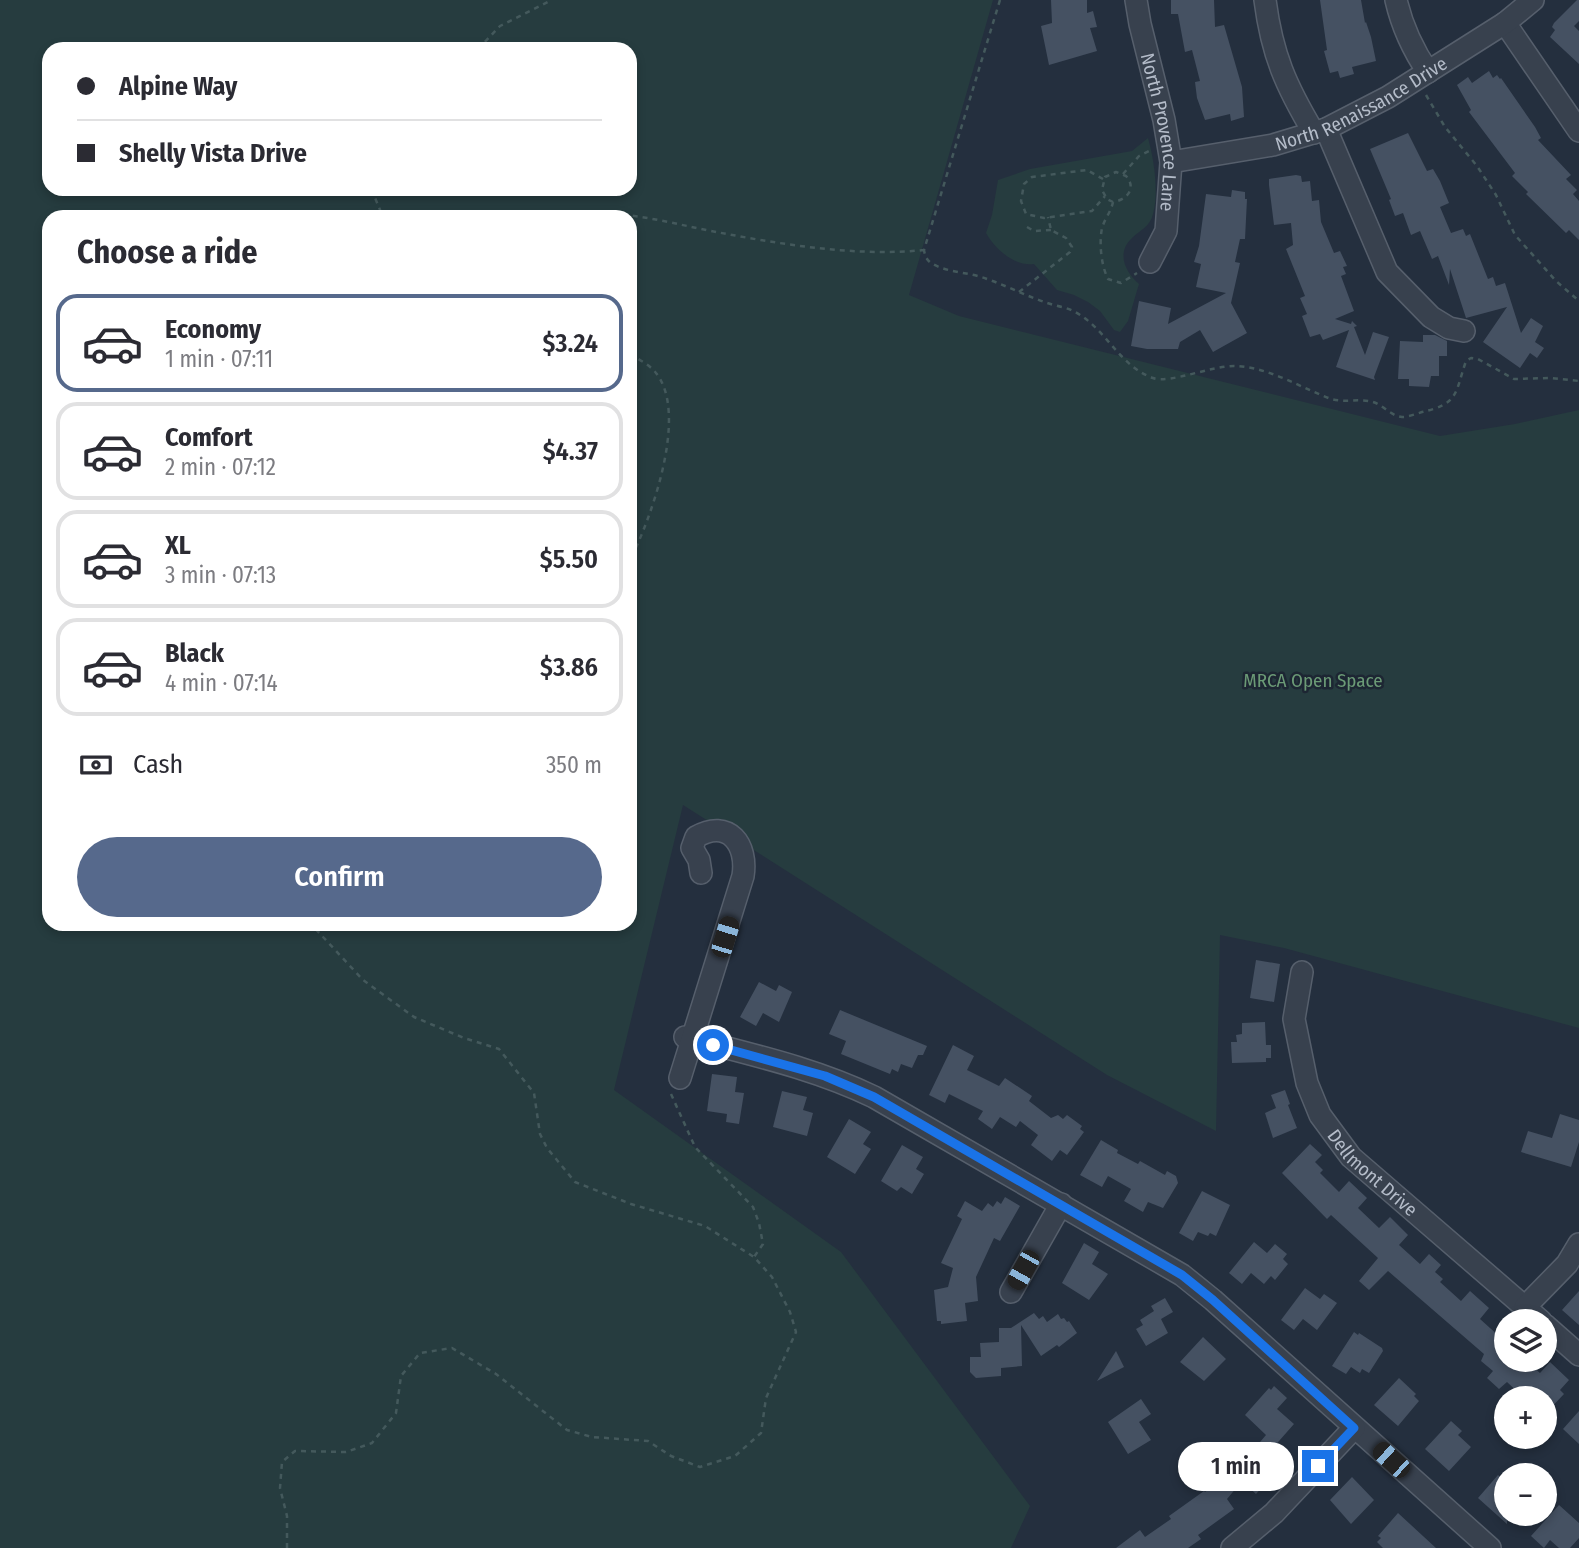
<!DOCTYPE html>
<html lang="en">
<head>
<meta charset="utf-8">
<style>
  :root { --surface:#fff; --page:#f7f7f7; --text:#2b2b33; --muted:#7c7c81; --line:#e1e1e2; --accent:#56698c }
  body { margin:0; font-family:"Fira Sans Condensed",sans-serif; background:var(--page); color:var(--text); height:100vh; display:flex; flex-direction:column; font-size:26px; white-space:nowrap }
  * { box-sizing:border-box; margin:0 }
  p { font-size:23px; color:var(--muted) }
  .icon { flex:none; width:38px; height:38px; fill:none; stroke:currentColor; stroke-width:2; stroke-linecap:round; stroke-linejoin:round }
  .map { position:relative; flex:1; overflow:hidden }
  .drawer { position:absolute; left:42px; top:210px; width:595px; height:721px; display:flex; flex-direction:column; background:var(--surface); border-radius:21px; box-shadow:0 4px 10px #0003 }
  .drawer>* { flex:none }
  .top-card { position:absolute; left:42px; top:42px; width:595px; height:154px; border-radius:21px; box-shadow:0 4px 10px #0003; display:grid; align-content:center; height:154px; padding:0 35px; background:var(--surface) }
  .controls { position:absolute; left:1494px; top:1309px; display:grid; gap:14px }
  .controls a { display:grid; place-items:center; width:63px; height:63px; border-radius:50%; background:var(--surface); box-shadow:0 4px 10px #0003; font-size:35px }
  .end { position:absolute; width:32px; height:32px; margin:-16px; border:9px solid #1a73e8; background:#fff; box-shadow:0 0 0 4px #fff }
  .from { border-radius:50% }
  .bubble { position:absolute; height:49px; border-radius:24px; background:var(--surface); box-shadow:0 4px 10px #0003; font-size:23px; font-weight:600; line-height:49px; text-align:center }
  .car { position:absolute; width:21px; height:42px; margin:-21px -10px; border-radius:9px; box-shadow:0 0 5px 2px #0007; background:linear-gradient(#222 24%,#8ab4d8 0 40%,#222 0 76%,#8ab4d8 0 86%,#222 0) }
  .top-card b { display:flex; align-items:center; gap:24px; height:66px; font-size:26px }
  .top-card b+b { border-top:2px solid var(--line) }
  .top-card i { width:18px; height:18px; background:var(--text) }
  ul { padding:0; list-style:none }
  li { display:flex; align-items:center; gap:21px; height:98px; margin:0 14px 10px; padding:0 21px; border:4px solid var(--line); border-radius:21px }
  li div { flex:1 }
  li b { display:block; font-size:26px }
  li em { font-style:normal; font-weight:600 }
  li.current { border-color:var(--accent) }
  li>.icon { width:63px; height:63px; stroke-width:1.5 }
  h2 { padding:0 35px; font-size:32px; line-height:84px }
  .pay { display:flex; align-items:center; gap:18px; height:77px; padding:0 35px; font-size:26px }
  .pay p { margin-inline-start:auto }
  .action { display:flex; gap:14px; margin-top:auto; padding:14px 35px }
  .action a { flex:1; height:80px; border-radius:42px; background:var(--accent); color:#fff; font-size:28px; font-weight:600; line-height:80px; text-align:center }
  .map>svg:first-child { display:block }
  .green { fill:#263c3f; fill-rule:evenodd }
  .building { fill:#455162 }
  .lines { fill:none; stroke-linecap:round; stroke-linejoin:round }
  .minor-casing { stroke:#565f6c; stroke-width:24 }
  .path { stroke:#44595c; stroke-width:2.5; stroke-dasharray:5 5; stroke-linecap:butt }
  .minor { stroke:#38414e; stroke-width:21 }
  .route { stroke:#1a73e8; stroke-width:9 }
  .labels { text-anchor:middle; stroke-width:5; stroke-linejoin:round; paint-order:stroke }
  .street-label { font-size:19px; fill:#b4bcc9; stroke:#1d2633 }
  .park-label { font-size:19px; fill:#6b9a76; stroke:#1d2633 }
</style>
</head>
<body>
<div class="map">
<svg width="1579" height="1548" viewBox="0 0 1579 1548">
  <rect width="100%" height="100%" fill="#242f3e"/>
  <path class="green" d="M0 0H993L909 295 959 316 1440 436 1515 424 1579 410V1028L1284 948 1220 935 1216 1131 1107 1075 683 805 614 1090 841 1252 1030 1506 1011 1548H0ZM49 49H630V189H49ZM49 217H630V924H49Z
    M1148 138C1154 159 1159 193 1153 214 1150 227 1140 230 1132 238 1116 253 1125 272 1139 284L1128 321 1120 332 1114 330 1100 311 1088 302 1074 295 1057 290 1034 264C1015 267 995 249 986 233L992 215 998 180 1030 169 1132 151Z"/>
  <path class="building" d="M1051 0H1087V13L1093 11 1097 27 1090 28 1097 51 1049 65 1041 26 1052 23Z
    M1171 0H1214L1215 27 1224 25 1242 87 1244 117 1231 121 1230 114 1205 120 1197 98 1195 82 1200 81 1192 50 1185 52 1178 14H1171Z
    M1320 0H1361L1365 23 1366 22 1371 37 1376 61 1352 67 1354 74 1340 78 1338 71 1330 73 1324 51 1327 50Z
    M1577 0H1579V21L1574 26 1579 31V64L1550 37 1555 30 1552 27 1554 23Z
    M1489 71 1493 78 1497 75 1500 79 1501 78 1535 127 1541 138 1538 140 1571 175 1566 179 1577 190 1573 194 1579 201V240L1569 230 1566 233 1526 194 1528 192 1512 176 1515 173 1469 112 1471 110 1457 85 1468 77 1472 83Z
    M1408 133 1427 171 1433 169 1440 181 1449 203 1440 207 1451 233 1463 229 1466 236 1470 234 1488 279 1493 277 1496 286 1505 283 1521 333 1531 318 1543 326 1535 342 1544 348 1537 358 1530 353 1520 368 1483 342 1507 307 1466 318 1450 269 1449 285 1438 256 1432 259 1420 231 1411 235 1403 213 1395 216 1389 200 1391 199 1370 149Z
    M1296 175 1301 176 1302 182 1310 181 1312 201 1319 200 1321 222 1334 253 1340 251 1347 266 1343 267 1346 274 1341 276 1354 311 1335 319 1351 324 1352 321 1357 326 1354 327 1365 355 1373 332 1389 337 1374 377 1375 380 1336 367 1349 330 1323 340 1320 334 1310 337 1302 316 1307 314 1300 298 1305 296 1286 249 1293 245 1291 223 1274 225 1269 185V179Z
    M1232 190 1245 192V199H1247L1245 239H1240L1235 262 1240 263 1231 303 1247 333 1213 352 1200 330 1180 342 1178 349H1147L1131 346 1139 301 1171 308 1168 324 1226 293 1196 287 1201 264 1194 262 1199 246 1206 194 1231 197Z
    M1423 335H1435L1447 341V356H1439V376H1431L1429 387 1409 386V379H1398L1400 341 1423 342Z
    M1256 960 1280 964 1274 1002 1250 998Z
    M759 982 776 991 779 985 792 992 779 1022 763 1013 756 1026 740 1017Z
    M840 1010 927 1046 923 1055H918L912 1068 901 1064 898 1072 892 1069 890 1074 841 1054 846 1041 829 1034Z
    M1265 1022 1266 1045H1271V1058H1266V1062L1232 1063 1231 1042H1237L1236 1035 1242 1034V1023Z
    M953 1045 974 1056 967 1070 999 1086 1005 1078 1032 1096 1029 1101 1051 1118 1058 1115 1063 1119 1067 1115 1082 1126 1080 1129 1084 1132 1067 1155 1060 1150 1052 1161 1031 1145 1038 1135 1020 1121 1016 1127 1000 1117 992 1129 978 1119 983 1111 949 1094 945 1103 929 1095Z
    M712 1074 737 1077 735 1092 744 1093 739 1124 726 1122 727 1114 707 1111Z
    M1285 1090 1290 1104 1288 1105 1297 1128 1273 1138 1265 1113 1276 1108 1271 1095Z
    M782 1091 807 1097 803 1110 813 1113 807 1136 773 1127Z
    M1560 1114 1579 1120V1142L1571 1167 1521 1152 1528 1131 1552 1138Z
    M849 1119 871 1132 863 1144 871 1149 855 1174 827 1157Z
    M1101 1140 1118 1150 1117 1153 1138 1164 1140 1161 1165 1175 1167 1171 1176 1176 1178 1183 1163 1208 1148 1202 1143 1212 1124 1201 1131 1189 1108 1176 1102 1187 1080 1175Z
    M1310 1144 1322 1155 1315 1162 1323 1170 1320 1173 1339 1192 1349 1181 1367 1198 1358 1208 1379 1228 1390 1217 1408 1235 1399 1245 1420 1264 1429 1254 1441 1265 1435 1272 1443 1279 1440 1282 1461 1301 1470 1291 1489 1308 1480 1319 1500 1337 1507 1330V1360H1525L1540 1373 1550 1362 1569 1380 1560 1390 1564 1394 1545 1414V1398H1524L1507 1382 1499 1389 1487 1378 1493 1371 1481 1361 1484 1354 1388 1271 1369 1290 1359 1281 1378 1258 1331 1215 1327 1219 1282 1173Z
    M902 1145 923 1157 916 1169 924 1174 912 1194 901 1187 897 1191 881 1181Z
    M1202 1191 1230 1205 1216 1236 1210 1233 1208 1236 1198 1232 1193 1241 1179 1233Z
    M1005 1197 1020 1206 1000 1241 994 1238 976 1277 978 1301 965 1303 967 1321 941 1324V1321H937L934 1290 948 1287 953 1268 941 1263 962 1219 957 1216 965 1201 982 1211 988 1203 993 1207 997 1201 1001 1204Z
    M1254 1242 1267 1253 1275 1244 1287 1254 1283 1259 1288 1264 1275 1280 1271 1276 1264 1284 1251 1273 1242 1284 1229 1273Z
    M1084 1243 1099 1252 1092 1264 1108 1274 1089 1300 1062 1283Z
    M1305 1288 1320 1299 1324 1294 1337 1303 1317 1330 1303 1319 1294 1330 1281 1320Z
    M1579 1291V1325L1562 1310Z
    M1165 1298 1173 1312 1161 1319 1168 1333 1146 1346 1136 1329 1143 1325 1140 1320 1154 1311 1151 1306Z
    M1034 1313 1039 1319 1043 1316 1047 1322 1058 1314 1061 1319 1064 1318 1067 1322 1069 1321 1077 1333 1059 1347 1057 1345 1041 1356 1021 1325 1022 1366 1001 1368V1376L976 1378 970 1372V1357H981L980 1343 999 1342V1328H1011Z
    M1354 1332 1358 1335 1359 1333 1382 1348 1383 1351 1369 1373 1362 1369 1360 1373 1351 1367 1346 1374 1332 1366Z
    M1203 1337 1226 1359 1204 1381 1180 1362Z
    M1116 1351 1124 1367 1097 1381Z
    M1399 1378 1416 1394 1414 1396 1419 1401 1398 1426 1374 1405Z
    M1274 1386 1287 1398 1277 1409 1294 1424 1264 1458 1278 1470 1256 1494 1242 1481 1227 1499 1234 1509 1198 1535 1201 1539 1188 1548H1116L1140 1530 1145 1537 1171 1519 1169 1516 1204 1491 1205 1492 1216 1484 1220 1489 1266 1435 1245 1415 1269 1388 1271 1390Z
    M1141 1399 1151 1414 1139 1422 1151 1440 1128 1454 1108 1422Z
    M1579 1411V1444L1563 1429Z
    M1451 1421 1462 1431 1458 1435 1471 1447 1449 1471 1425 1449Z
    M1498 1475 1507 1483V1524L1478 1498Z
    M1352 1477 1374 1500 1351 1524 1330 1500Z
    M1559 1505 1579 1523V1538L1570 1548H1559L1550 1540 1544 1548 1531 1536Z
    M1398 1513 1436 1548H1383L1377 1542 1381 1538 1378 1536Z"/>
  <g class="lines">
    <g class="minor-casing">
      <g id="minor">
        <path id="s1" d="M1136 0 1140 24 1164 120 1171 162 1166 231 1150 262"/>
        <path d="M1265 0C1272 55 1286 86 1314 133"/>
        <path d="M1396 0C1402 26 1413 50 1428 72"/>
        <path d="M1505 23 1579 131"/>
        <path d="M1326 129 1387 272 1431 317 1449 328 1464 331"/>
        <path id="s2" d="M1171 162 1273 145 1326 129 1388 97 1505 23 1533 0"/>
        <path id="s3" d="M1302 972 1294 1019 1307 1083 1320 1115 1351 1157 1541 1321"/>
        <path d="M685 1037C749 1054 814 1068 874 1097L1182 1275 1213 1300 1490 1548"/>
        <path d="M680 1078 743 876C748 845 729 818 696 837L692 848 699 860 701 873"/>
        <path d="M1011 1292 1061 1204"/>
        <path d="M1525 1307 1567 1264 1579 1244"/>
        <path d="M1545 1325 1579 1355"/>
        <path d="M1232 1548 1274 1513 1354 1428"/>
      </g>
    </g>
    <path class="path" d="M1000 0 924 250C925 256 926 259 931 263 947 273 970 272 987 279 1013 288 1035 301 1062 307 1102 317 1115 365 1153 378 1170 384 1213 365 1236 366 1271 368 1299 387 1331 399 1345 403 1360 398 1373 402 1383 405 1391 416 1402 417 1408 417 1416 414 1422 412 1459 404 1455 393 1466 361L1471 358 1478 359 1514 379 1550 378 1579 381
      M478 49 500 26 552 0
      M1426 95 1445 127 1477 166 1496 195 1515 235 1556 281 1579 301
      M1123 174 1139 156 1151 150
      M1103 179 1087 170 1032 177 1024 184 1021 201 1026 214 1044 218 1092 211 1105 196
      M373 189V193L383 217
      M1113 202 1107 199 1102 190 1105 177 1116 172 1126 176C1137 188 1127 200 1113 202 1111 212 1105 218 1102 228 1099 243 1101 265 1108 279L1121 283 1137 273
      M563 217C614 207 661 221 711 231 779 244 855 257 924 250
      M1027 227 1034 231 1051 230
      M1019 292 1070 252 1072 247 1066 238 1051 230 1048 217
      M630 354C638 359 650 365 656 373 689 414 651 519 630 560
      M671 1094 695 1147 753 1207 759 1223 763 1244 754 1257
      M287 1548V1516L280 1488 282 1462 295 1451 346 1452 372 1443 396 1413 401 1376 420 1353 452 1348 496 1374 567 1430 592 1437 648 1441 671 1456 700 1467 735 1456 761 1433 766 1398 796 1332 790 1312 772 1277 754 1257 705 1226 631 1204 575 1182 547 1148 540 1134 534 1093 499 1049 464 1038 414 1017 363 980 311 924"/>
    <use href="#minor" class="minor"/>
  </g>
  <g class="lines">
    <path class="route" d="M713 1045 825 1076 874 1097 1182 1275 1213 1300 1354 1428 1318 1466"/>
  </g>
  <g class="labels">
    <g class="street-label">
      <text dy="7" stroke="none"><textPath href="#s2" startOffset="201">North Renaissance Drive</textPath></text>
      <text dy="7" stroke="none"><textPath href="#s1" startOffset="135">North Provence Lane</textPath></text>
      <text dy="7" stroke="none"><textPath href="#s3" startOffset="226">Dellmont Drive</textPath></text>
    </g>
    <g class="park-label">
      <text x="1313" y="687">MRCA Open Space</text>
    </g>
  </g>
</svg>
<div class="controls">
<a><svg class="icon" aria-label="layers" viewBox="0 0 24 24"><path d="M12 4l9 5-9 5-9-5zM3 14l9 5 9-5"/></svg></a>
<a>+</a>
<a>−</a>
</div>
<i class="end from" style="left:713px;top:1045px"></i>
<i class="end" style="left:1318px;top:1466px"></i>
<div class="bubble" style="left:1178px;top:1442px;width:116px">1 min</div>
<i class="car" style="left:725px;top:937px;rotate:17deg"></i>
<i class="car" style="left:1023px;top:1270px;rotate:209deg"></i>
<i class="car" style="left:1391px;top:1460px;rotate:312deg"></i>
<div class="top-card">
<b><i class="from"></i>Alpine Way</b>
<b><i></i>Shelly Vista Drive</b>
</div>
<section class="drawer">
<h2>Choose a ride</h2>
<ul>
<li class="current"><svg class="icon" aria-label="car" viewBox="0 0 24 24"><path d="M5 17H2v-5l4-1 3-4h7l3 4 3 1v5h-3M9 17h6M6 11h13"/><circle cx="7" cy="17" r="2"/><circle cx="17" cy="17" r="2"/></svg><div><b>Economy</b><p>1 min · 07:11</p></div><em>$3.24</em></li>
<li><svg class="icon" aria-label="car" viewBox="0 0 24 24"><path d="M5 17H2v-5l4-1 3-4h7l3 4 3 1v5h-3M9 17h6M6 11h13"/><circle cx="7" cy="17" r="2"/><circle cx="17" cy="17" r="2"/></svg><div><b>Comfort</b><p>2 min · 07:12</p></div><em>$4.37</em></li>
<li><svg class="icon" aria-label="car" viewBox="0 0 24 24"><path d="M5 17H2v-5l4-1 3-4h7l3 4 3 1v5h-3M9 17h6M6 11h13"/><circle cx="7" cy="17" r="2"/><circle cx="17" cy="17" r="2"/></svg><div><b>XL</b><p>3 min · 07:13</p></div><em>$5.50</em></li>
<li><svg class="icon" aria-label="car" viewBox="0 0 24 24"><path d="M5 17H2v-5l4-1 3-4h7l3 4 3 1v5h-3M9 17h6M6 11h13"/><circle cx="7" cy="17" r="2"/><circle cx="17" cy="17" r="2"/></svg><div><b>Black</b><p>4 min · 07:14</p></div><em>$3.86</em></li>
</ul>
<div class="pay"><svg class="icon" aria-label="cash" viewBox="0 0 24 24"><path d="M3 7h18v10H3z"/><circle cx="12" cy="12" r="2"/></svg>Cash<p>350 m</p></div>
<div class="action"><a>Confirm</a></div>
</section>
</div>
</body>
</html>
